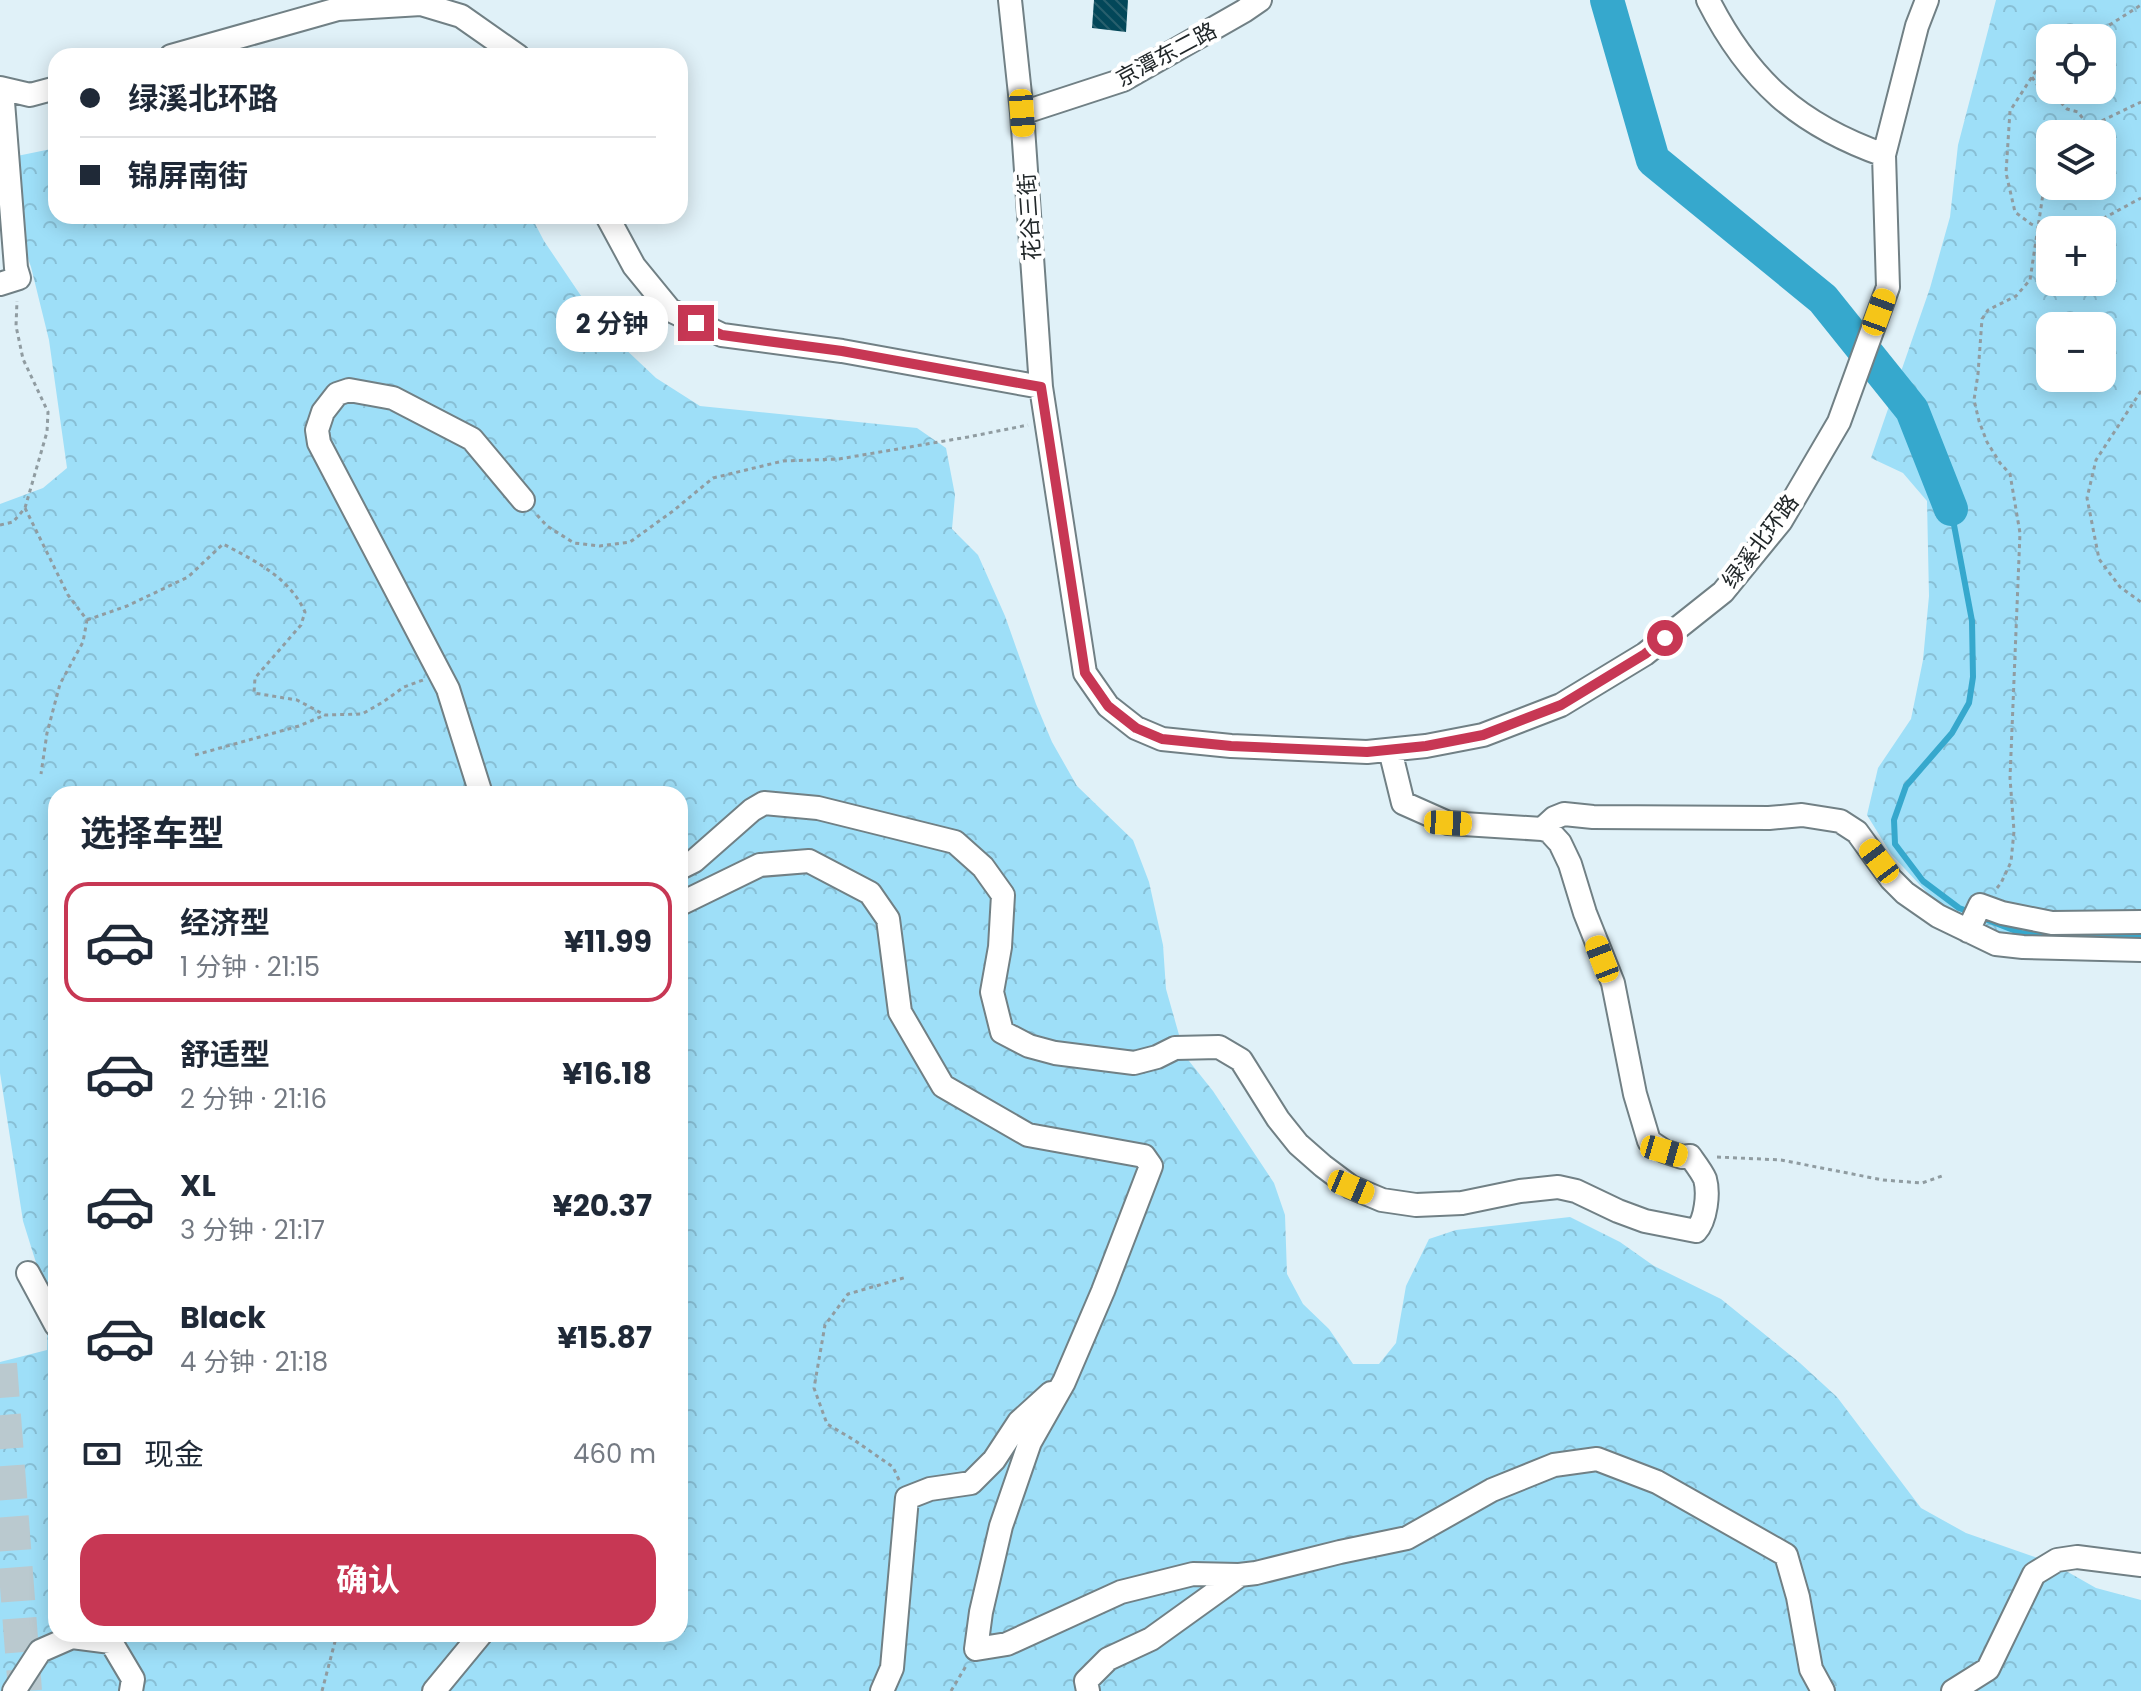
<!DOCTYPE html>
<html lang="zh">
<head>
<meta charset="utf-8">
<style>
  :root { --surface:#fff; --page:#f6f6f7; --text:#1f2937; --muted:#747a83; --line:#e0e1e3; --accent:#c73754 }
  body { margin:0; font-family:Poppins,"Noto Sans SC",sans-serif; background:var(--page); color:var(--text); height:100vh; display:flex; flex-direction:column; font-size:30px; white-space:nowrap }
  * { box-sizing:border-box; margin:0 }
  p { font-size:26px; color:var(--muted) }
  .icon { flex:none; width:44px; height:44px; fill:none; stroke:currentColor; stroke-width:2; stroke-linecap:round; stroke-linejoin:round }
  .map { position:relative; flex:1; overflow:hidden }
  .drawer { position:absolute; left:48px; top:786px; width:640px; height:856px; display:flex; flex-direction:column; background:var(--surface); border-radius:24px; box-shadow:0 4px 20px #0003 }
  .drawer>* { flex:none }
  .top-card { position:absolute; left:48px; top:48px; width:640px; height:176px; border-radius:24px; box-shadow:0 4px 20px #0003; display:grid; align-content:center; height:176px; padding:0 32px; background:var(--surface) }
  .tools { position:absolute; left:2036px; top:24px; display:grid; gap:16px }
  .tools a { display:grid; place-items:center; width:80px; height:80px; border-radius:16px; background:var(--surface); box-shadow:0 4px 20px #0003; font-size:40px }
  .end { position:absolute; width:36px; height:36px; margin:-18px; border:10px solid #c73754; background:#fff; box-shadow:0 0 0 4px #fff }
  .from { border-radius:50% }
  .bubble { position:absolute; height:56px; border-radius:24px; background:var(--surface); box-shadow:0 4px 20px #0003; font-size:26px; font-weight:700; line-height:56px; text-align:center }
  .car { position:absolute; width:24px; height:48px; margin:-24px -12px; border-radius:10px; box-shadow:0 0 6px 2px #0007; background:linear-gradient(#f5c518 24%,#345 0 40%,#f5c518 0 76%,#345 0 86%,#f5c518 0) }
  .top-card b { display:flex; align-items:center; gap:28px; height:76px; font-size:30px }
  .top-card b+b { border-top:2px solid var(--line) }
  .top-card i { width:20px; height:20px; background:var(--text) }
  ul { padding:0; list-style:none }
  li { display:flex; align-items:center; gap:24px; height:120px; margin:0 16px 12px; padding:0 16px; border:4px solid transparent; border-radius:24px }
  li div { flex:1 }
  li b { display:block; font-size:30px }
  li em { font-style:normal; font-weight:700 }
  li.on { border-color:var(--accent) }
  li>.icon { width:72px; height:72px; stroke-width:1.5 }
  h2 { padding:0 32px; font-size:36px; line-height:96px }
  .pay { display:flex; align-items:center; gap:20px; height:88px; padding:0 32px; font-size:30px }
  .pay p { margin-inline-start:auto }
  .cta { display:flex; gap:16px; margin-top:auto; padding:16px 32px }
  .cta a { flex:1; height:92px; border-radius:24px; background:var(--accent); color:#fff; font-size:32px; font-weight:700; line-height:92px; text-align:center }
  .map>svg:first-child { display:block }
  .forest { fill:url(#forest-crowns); fill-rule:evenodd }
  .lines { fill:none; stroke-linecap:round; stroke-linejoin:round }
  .stream { stroke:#36a8cd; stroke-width:6 }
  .river { stroke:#36a8cd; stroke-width:34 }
  .building { fill:url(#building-back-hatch) }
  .highway-tunnel { stroke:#bac9cf; stroke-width:34; stroke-dasharray:34 17; stroke-linecap:butt }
  .minor-casing { stroke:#718085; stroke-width:26 }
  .path { stroke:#909ca1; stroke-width:3; stroke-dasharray:4 4; stroke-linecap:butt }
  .minor { stroke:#fff; stroke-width:22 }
  .route { stroke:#c73754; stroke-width:10 }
  .labels { text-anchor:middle; stroke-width:8; stroke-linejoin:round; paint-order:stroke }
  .street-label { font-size:22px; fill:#212729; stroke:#fff }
</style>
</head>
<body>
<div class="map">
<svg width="2141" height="1691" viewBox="0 0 2141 1691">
  <defs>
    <pattern id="forest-crowns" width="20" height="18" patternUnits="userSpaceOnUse" patternTransform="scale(2)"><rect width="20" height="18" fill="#9edff8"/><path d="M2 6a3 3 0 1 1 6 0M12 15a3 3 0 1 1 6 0" fill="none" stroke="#88bfd5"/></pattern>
    <pattern id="building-back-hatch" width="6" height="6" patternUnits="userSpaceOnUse" patternTransform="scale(2)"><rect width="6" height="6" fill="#034759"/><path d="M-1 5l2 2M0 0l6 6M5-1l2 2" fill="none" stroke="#285f6d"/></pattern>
  </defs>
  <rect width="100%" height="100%" fill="#e0f1f8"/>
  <path class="forest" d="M1996 0H2141V941L2059 958 1977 932 1933 899 1891 854 1867 815 1878 768 1911 719 1923 660 1929 596 1927 501 1903 473 1871 458 1930 288 1950 217 1958 145ZM2050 38H2102V90H2050ZM2050 134H2102V186H2050ZM2050 230H2102V282H2050ZM2050 326H2102V378H2050Z
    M56 148V216H531L544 241 602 327 656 378 700 406 917 428 946 448 955 495 952 529 978 555 1005 616 1036 704 1052 742 1077 786 1133 840 1149 882 1163 945 1166 989 1185 1056 1213 1091 1274 1183 1285 1215 1287 1274 1303 1304 1329 1329 1353 1364H1379L1396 1343 1406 1286 1429 1239 1456 1230 1570 1217 1620 1242 1654 1266 1721 1299 1800 1363 1837 1397 1921 1508 1966 1533 2052 1563 2096 1588 2141 1600V1691H0V1362L47 1350 48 1301 23 1221 0 1073V504L43 488 67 468 49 340 31 267 18 230 17 156ZM56 794H680V1634H56Z"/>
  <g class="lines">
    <path class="stream" d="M1951 509 1972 621 1973 677 1969 703 1952 733 1906 786 1894 820 1895 844 1923 881 1959 908 1970 912
      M1980 917 2021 933 2071 937 2104 934 2141 936"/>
    <path class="river" d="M1607 0 1653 160 1823 299 1912 410 1951 509"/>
  </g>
  <path class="building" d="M1094 0H1128L1126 32 1092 28Z"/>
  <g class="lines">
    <path class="highway-tunnel" d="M0 1364 25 1691"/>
    <g class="minor-casing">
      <path id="minor" d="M1010 0 1022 113 1041 387 1085 673 1108 706 1136 728 1162 739 1231 746 1367 752 1426 746 1483 735 1561 705 1645 654 1723 592 1781 521 1839 422 1888 287 1884 155 1917 26 1927 0
        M1708 0C1749 81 1799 125 1884 155
        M171 56 338 9 421 4 461 16 518 56
        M0 88 30 95 56 88
        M1022 113 1123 80 1244 11 1260 0
        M607 216 634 266 670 310 722 335 842 351 1041 387
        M0 284 19 278 16 268 2 89
        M481 794 448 689 319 443 317 430 323 412 337 394 349 390 393 398 472 439 523 500
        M1542 829 1554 818 1564 814 1593 817 1769 818 1802 815 1840 821 1857 832 1891 879 1905 893 1938 916 1996 944 2023 947 2141 950
        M680 868 694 861 752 810 764 803 818 808 955 842 983 867 1003 895 1000 947 992 992 1002 1032 1029 1046 1055 1053 1134 1063 1157 1057 1175 1048 1219 1047 1241 1060 1278 1119 1298 1144 1323 1166 1351 1187 1382 1200 1416 1205 1462 1203 1520 1191 1558 1187 1576 1191 1618 1211 1645 1221 1696 1231C1706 1220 1709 1193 1705 1179 1702 1172 1695 1163 1690 1156L1682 1157 1664 1151 1649 1141 1635 1094 1613 983 1585 913 1570 864 1560 843 1549 831 1542 829 1448 823 1403 803 1390 750
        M680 904 760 865 809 861 870 893 888 919 900 1012 943 1086 1028 1135 1144 1156 1151 1166 1103 1291 1064 1382 1030 1442 1001 1526 981 1612 976 1649 1007 1644 1121 1592 1193 1574 1239 1575 1256 1573 1340 1552 1407 1538 1492 1490 1554 1465 1597 1459 1657 1482 1786 1555 1798 1597 1811 1669 1823 1691
        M1968 931 1980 905 2002 913 2052 923 2141 922
        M28 1273 56 1325
        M14 1691 40 1651 72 1637 111 1642 133 1679 131 1691
        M434 1691 481 1634
        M882 1691 892 1668 907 1498 930 1489 971 1483 994 1460 1019 1422 1051 1393
        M1088 1691 1086 1681 1108 1659 1151 1639 1240 1575
        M1953 1691 1988 1669 2034 1574 2057 1560 2077 1557 2141 1565"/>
    </g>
    <path class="path" d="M2089 38 2141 5
      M2050 63 2035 72 2010 111 2006 173 2015 212 2031 224 2050 233
      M2032 77 2042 92 2056 97 2067 109 2078 112 2090 128
      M2082 134 2093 125 2141 102
      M2082 230 2141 198
      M2141 391 2096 460 2087 498 2099 559 2120 587 2141 602
      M25 508 68 595 87 620 83 642 60 684 47 733 41 774
      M537 515 547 526 574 543 600 546 630 542 673 511 713 478 783 461 839 459 968 437 1028 425
      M0 525 13 522 25 508 47 432 48 412 23 359 16 326 17 301
      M87 620 127 606 188 577 223 544C254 560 290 578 305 612L301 625 255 678 254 693 297 700 325 715 362 714 383 702 404 687 423 680
      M195 755 299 726 325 715
      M1997 888 2001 883 2011 862 2014 831 2010 778 2020 533 2010 474 2000 463 1987 442 1979 421 1974 400 1978 374 1982 319 1988 310 2016 296 2030 280 2043 194 2050 176
      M1717 1157 1781 1160 1883 1180 1922 1183 1945 1175
      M899 1480 893 1467 854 1440 827 1424 814 1388 825 1325 848 1294 907 1277
      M322 1691 337 1634
      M951 1691 966 1666"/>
    <use href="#minor" class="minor"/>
  </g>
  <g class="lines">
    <path class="route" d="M696 323 722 335 842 351 1041 387 1085 673 1108 706 1136 728 1162 739 1231 746 1367 752 1426 746 1483 735 1561 705 1645 654 1665 638"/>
  </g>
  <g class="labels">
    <g class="street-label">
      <text transform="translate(1166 54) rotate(-28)" y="8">京潭东二路</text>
      <text transform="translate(1029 217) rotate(-94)" y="8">花谷三街</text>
      <text transform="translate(1760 541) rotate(-53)" y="8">绿溪北环路</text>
    </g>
  </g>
</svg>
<div class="tools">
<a><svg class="icon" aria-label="locate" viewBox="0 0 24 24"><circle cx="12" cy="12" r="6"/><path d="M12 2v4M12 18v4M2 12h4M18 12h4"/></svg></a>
<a><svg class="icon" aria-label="layers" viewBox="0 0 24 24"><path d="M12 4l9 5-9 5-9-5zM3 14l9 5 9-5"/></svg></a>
<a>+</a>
<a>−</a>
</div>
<i class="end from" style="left:1665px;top:638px"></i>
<i class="end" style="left:696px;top:323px"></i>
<div class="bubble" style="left:556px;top:296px;width:112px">2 分钟</div>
<i class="car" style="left:1022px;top:113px;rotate:176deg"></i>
<i class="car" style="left:1879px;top:312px;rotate:20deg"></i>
<i class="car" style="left:1448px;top:823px;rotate:93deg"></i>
<i class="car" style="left:1879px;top:861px;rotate:323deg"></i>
<i class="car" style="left:1602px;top:959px;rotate:339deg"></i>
<i class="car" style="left:1664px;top:1151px;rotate:106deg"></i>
<i class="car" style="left:1351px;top:1187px;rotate:113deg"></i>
<div class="top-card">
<b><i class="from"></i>绿溪北环路</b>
<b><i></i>锦屏南街</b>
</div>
<section class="drawer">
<h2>选择车型</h2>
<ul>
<li class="on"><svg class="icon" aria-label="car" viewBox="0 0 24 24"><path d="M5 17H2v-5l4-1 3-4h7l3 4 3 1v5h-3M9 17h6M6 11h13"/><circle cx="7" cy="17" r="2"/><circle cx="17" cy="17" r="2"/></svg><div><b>经济型</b><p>1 分钟 · 21:15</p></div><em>¥11.99</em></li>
<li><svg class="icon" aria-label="car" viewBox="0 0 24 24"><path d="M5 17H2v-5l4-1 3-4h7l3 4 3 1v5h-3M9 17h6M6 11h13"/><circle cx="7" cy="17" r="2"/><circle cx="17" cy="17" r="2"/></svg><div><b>舒适型</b><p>2 分钟 · 21:16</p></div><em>¥16.18</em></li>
<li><svg class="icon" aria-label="car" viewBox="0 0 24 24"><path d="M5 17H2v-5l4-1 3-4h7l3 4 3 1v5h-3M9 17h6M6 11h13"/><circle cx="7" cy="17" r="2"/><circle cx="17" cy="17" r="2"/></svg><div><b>XL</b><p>3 分钟 · 21:17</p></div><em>¥20.37</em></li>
<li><svg class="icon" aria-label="car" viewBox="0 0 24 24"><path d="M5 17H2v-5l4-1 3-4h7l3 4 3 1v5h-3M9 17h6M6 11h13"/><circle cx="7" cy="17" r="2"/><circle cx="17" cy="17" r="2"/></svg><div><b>Black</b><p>4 分钟 · 21:18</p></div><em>¥15.87</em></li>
</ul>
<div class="pay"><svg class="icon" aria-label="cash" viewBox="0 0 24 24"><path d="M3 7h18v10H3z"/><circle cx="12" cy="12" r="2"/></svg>现金<p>460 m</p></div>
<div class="cta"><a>确认</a></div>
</section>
</div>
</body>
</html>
